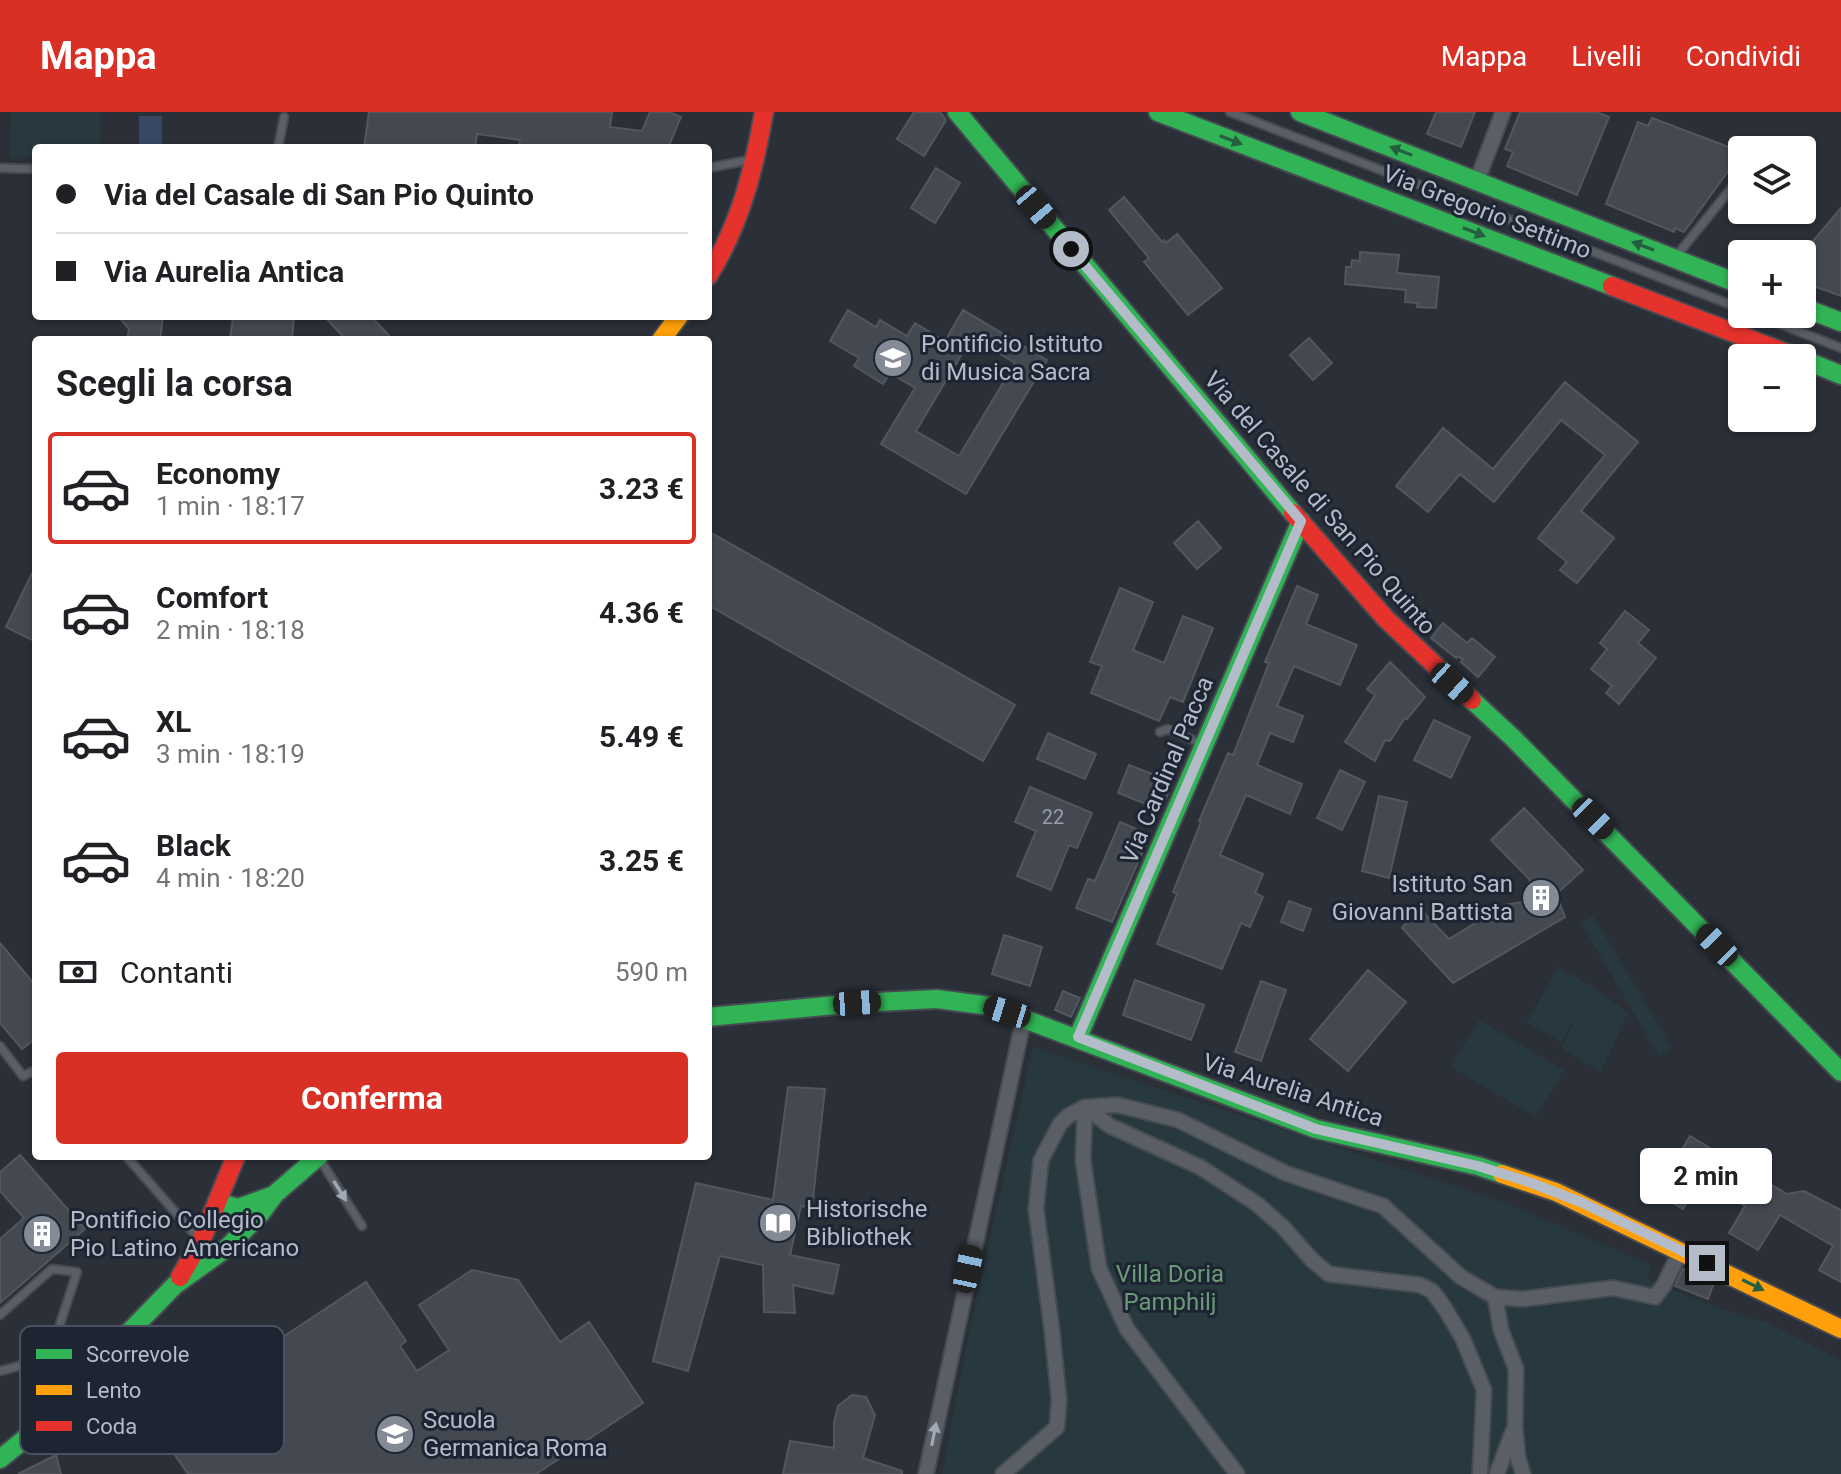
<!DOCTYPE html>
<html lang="it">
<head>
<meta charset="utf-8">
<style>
  :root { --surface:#fff; --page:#f6f6f6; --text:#202124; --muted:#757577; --line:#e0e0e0; --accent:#d93025 }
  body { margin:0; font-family:Roboto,sans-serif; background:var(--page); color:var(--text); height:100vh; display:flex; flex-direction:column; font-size:30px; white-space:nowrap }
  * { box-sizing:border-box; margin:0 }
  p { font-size:26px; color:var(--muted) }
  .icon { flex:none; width:44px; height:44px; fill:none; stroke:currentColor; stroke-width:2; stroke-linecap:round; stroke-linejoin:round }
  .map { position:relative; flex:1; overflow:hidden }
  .drawer { position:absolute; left:32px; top:224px; width:680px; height:824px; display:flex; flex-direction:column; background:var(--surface); border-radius:8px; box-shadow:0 2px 6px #0004 }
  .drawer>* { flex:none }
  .hud { position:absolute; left:32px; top:32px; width:680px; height:176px; border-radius:8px; box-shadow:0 2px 6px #0004; display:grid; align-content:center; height:176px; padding:0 24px; background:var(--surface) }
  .tools { position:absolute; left:1728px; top:24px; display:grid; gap:16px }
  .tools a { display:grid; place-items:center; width:88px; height:88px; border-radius:8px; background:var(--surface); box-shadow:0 2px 6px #0004; font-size:40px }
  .end { position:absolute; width:36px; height:36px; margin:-18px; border:10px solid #b4bbc9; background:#111; box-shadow:0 0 0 4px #111 }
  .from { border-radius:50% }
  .bubble { position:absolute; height:56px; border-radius:8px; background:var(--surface); box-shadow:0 2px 6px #0004; font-size:26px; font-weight:700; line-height:56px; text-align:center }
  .car { position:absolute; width:24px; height:48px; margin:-24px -12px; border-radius:10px; box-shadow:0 0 6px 2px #0007; background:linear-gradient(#222 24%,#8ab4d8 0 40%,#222 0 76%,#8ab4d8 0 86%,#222 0) }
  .hud b { display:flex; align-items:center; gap:28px; height:76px; font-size:30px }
  .hud b+b { border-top:2px solid var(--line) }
  .hud i { width:20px; height:20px; background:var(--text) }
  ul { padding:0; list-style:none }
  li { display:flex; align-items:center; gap:24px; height:112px; margin:0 16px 12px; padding:0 8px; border:4px solid transparent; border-radius:8px }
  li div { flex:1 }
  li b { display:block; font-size:30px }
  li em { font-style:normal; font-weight:700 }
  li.on { border-color:var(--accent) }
  li>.icon { width:72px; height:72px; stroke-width:1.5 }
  h2 { padding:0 24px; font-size:36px; line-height:96px }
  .pay { display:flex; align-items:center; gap:20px; height:88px; padding:0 24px; font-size:30px }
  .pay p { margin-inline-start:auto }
  .cta { display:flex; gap:16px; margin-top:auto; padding:16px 24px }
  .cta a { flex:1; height:92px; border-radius:8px; background:var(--accent); color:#fff; font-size:32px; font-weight:700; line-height:92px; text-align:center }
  header { display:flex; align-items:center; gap:48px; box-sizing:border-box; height:112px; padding:0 40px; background:var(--accent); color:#fff }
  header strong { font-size:38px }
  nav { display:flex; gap:44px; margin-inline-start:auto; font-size:28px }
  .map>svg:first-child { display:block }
  .green { fill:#27393e }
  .water { fill:#384863 }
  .building { fill:#444850; stroke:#52575f; stroke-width:2; fill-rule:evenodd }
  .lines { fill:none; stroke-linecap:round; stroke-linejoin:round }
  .lane-casing { stroke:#464a51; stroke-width:11 }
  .street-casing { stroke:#464a51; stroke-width:18 }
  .fast-casing { stroke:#464a51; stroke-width:22 }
  .slow-casing { stroke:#464a51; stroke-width:22 }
  .jam-casing { stroke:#464a51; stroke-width:22 }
  .lane { stroke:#5a5e66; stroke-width:7 }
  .street { stroke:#5a5e66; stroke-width:14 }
  .fast { stroke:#30b455; stroke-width:18 }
  .slow { stroke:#ff9f0a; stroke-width:18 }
  .jam { stroke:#e5322d; stroke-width:18 }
  .oneway { fill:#255e41 }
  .oneway2 { fill:#a2a8b5 }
  .route { stroke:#b4bbc9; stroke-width:10 }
  .labels { text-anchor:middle; stroke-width:6; stroke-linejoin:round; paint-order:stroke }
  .number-label { font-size:20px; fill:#989eab }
  .street-label { font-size:24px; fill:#b4bbc9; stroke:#1d2533 }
  .poi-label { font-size:24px; fill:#b4bbc9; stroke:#1d2533; text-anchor:start }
  .park-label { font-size:24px; fill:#6b9a77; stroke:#1d2533 }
  .key { fill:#1d2533; stroke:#4a5260; stroke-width:2 }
  .key-label { font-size:22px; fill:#b4bbc9 }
</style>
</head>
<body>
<header>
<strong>Mappa</strong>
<nav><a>Mappa</a><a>Livelli</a><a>Condividi</a></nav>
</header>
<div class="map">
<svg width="1841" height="1362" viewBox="0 0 1841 1362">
  <rect width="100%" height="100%" fill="#2a2f38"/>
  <path class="green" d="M11 0H101L100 36H36V45H10Z
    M1593 804 1672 936 1659 944 1581 811Z
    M1558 855 1593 875 1628 901 1601 960 1562 936 1579 900 1562 930 1527 911Z
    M1479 908 1564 958 1536 1005 1451 955Z
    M1033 935 1509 1092 1651 1153 1648 1168 1723 1198 1767 1210 1841 1248V1362H942L969 1221Z"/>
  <path class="water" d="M139 4H162V36H139Z"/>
  <path class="building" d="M369 0H612L610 15 642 19 650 0H669L681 5 668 36H519L520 28 477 22 475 36H364Z
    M914 0H940L946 8 924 44 897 27Z
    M1436 0H1475L1461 35 1427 22Z
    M1520 0H1596L1609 5 1577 83 1507 54 1513 40 1505 37Z
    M1652 6 1742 40 1684 120 1675 116 1674 120 1606 92 1638 10 1648 14Z
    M936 56 960 71 935 111 911 96Z
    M1124 85 1162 130 1164 128 1166 131 1177 122 1222 176 1188 203 1144 150 1149 146 1109 98Z
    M1841 96V184L1802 170 1806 151 1802 148V142Z
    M1360 140 1399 143 1397 161 1439 165 1436 196 1417 195 1418 191 1405 190 1406 178 1345 172 1346 155H1351L1352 148 1360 149Z
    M848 198 876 215 880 208 907 224 915 211 945 229 963 198 1047 248 966 382 881 332 915 276 890 261 883 272 854 254 859 246 830 229ZM972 225 1015 251 959 344 916 319Z
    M118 204H163L160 228H127L129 217Z
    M233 204H294L292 228H230Z
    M324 204H371L393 228H346Z
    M1309 226 1332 251 1313 268 1290 243Z
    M1565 270 1638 330 1581 399 1614 426 1577 471 1560 458 1567 450 1538 426 1605 343 1561 308 1494 390 1460 362 1428 400 1396 374 1443 316 1493 357Z
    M1198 409 1221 436 1197 457 1174 431Z
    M708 419 1015 593 983 649 708 493Z
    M36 453V530L6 515Z
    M1297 474 1318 483 1306 512 1357 533 1340 573 1294 554 1277 594 1303 604 1293 630 1270 621 1257 653 1302 672 1290 702 1246 683 1220 743 1263 762 1255 781 1263 785 1250 815 1241 811 1222 857 1157 832 1177 782 1173 780 1201 710 1199 709 1228 641 1233 643 1269 551 1265 550Z
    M1120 476 1153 490 1133 538 1164 551 1183 504 1213 516 1183 590 1170 585 1159 609 1091 581 1102 554 1090 550Z
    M1625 499 1649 518 1638 531 1656 546 1619 592 1606 581 1612 574 1591 557 1607 537 1600 531Z
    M1443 511 1467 531 1472 526 1495 545 1478 565 1461 550 1463 547 1457 544 1456 546 1431 526Z
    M1390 550 1425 585 1407 607 1405 606 1390 629 1385 628 1375 649 1345 630 1375 583 1367 577Z
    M1434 608 1470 625 1451 666 1414 648Z
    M1048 621 1096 642 1085 667 1037 647Z
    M1129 653 1173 670 1161 698 1118 681Z
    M1340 658 1365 670 1342 718 1317 706Z
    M1030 675 1092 701 1077 736 1069 733 1051 778 1017 764 1036 719 1015 710Z
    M1379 684 1407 690 1389 766 1362 759Z
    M1524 696 1583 758 1556 782 1565 805 1453 871 1402 816 1419 796 1449 827 1505 793 1522 790 1530 768 1491 728Z
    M1120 710 1150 723 1112 810 1076 796 1088 767 1095 769Z
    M1289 789 1311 797 1303 819 1281 810Z
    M1004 823 1042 835 1030 874 992 862Z
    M0 831 36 874V926L22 937 0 911Z
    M1368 858 1406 890 1348 959 1310 927Z
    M1135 868 1204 893 1191 928 1123 903Z
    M1261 869 1286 878 1261 949 1235 940Z
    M1063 879 1080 886 1071 905 1055 898Z
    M788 975 825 977 812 1096 801 1094 790 1143 839 1153 833 1182 793 1173 795 1201 764 1200 763 1153 720 1144 688 1259 653 1249 696 1071 773 1088Z
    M1690 1024 1787 1082 1804 1079 1841 1098V1170L1819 1158 1833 1134 1780 1103 1758 1138 1729 1121 1745 1094 1701 1067 1683 1097 1652 1079 1660 1065 1664 1068Z
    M20 1043 85 1117 0 1191V1127L24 1106 0 1079V1060Z
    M1683 1157 1714 1170 1708 1187 1675 1174Z
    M472 1158 518 1168 560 1230 589 1210 643 1291 536 1362H188L162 1324 206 1295 213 1306 246 1284 230 1260 366 1170 406 1229 400 1234 417 1259 449 1238 419 1193Z
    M852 1283 866 1285 875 1303 863 1346 902 1359V1362H783L790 1329 834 1336V1311L838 1294Z
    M56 1343 61 1362H18Z"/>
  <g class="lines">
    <g class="lane-casing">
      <path id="lane" d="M1230 0 1742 197
        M278 36 284 5
        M1762 38 1765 35
        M0 56 36 57
        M708 56 749 48
        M1678 142 1742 63
        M1754 202 1841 236
        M1160 620 1168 617 1202 632
        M0 934 23 964 36 958
        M126 1044 198 1126
        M319 1046 362 1114
        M0 1203 52 1157 77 1160 49 1246 0 1259
        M120 1232 154 1273
        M49 1246 76 1271"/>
    </g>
    <g class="street-casing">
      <path id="street" d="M1477 69 1503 0
        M1085 995 1110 1014 1200 1055 1257 1092 1283 1115 1312 1148 1329 1162 1420 1173 1432 1179 1444 1195 1463 1227 1484 1278 1480 1362
        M1085 995 1083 1048 1099 1156 1127 1217 1237 1362
        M1495 1185 1501 1218 1516 1257 1515 1315 1518 1346 1523 1362
        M926 1362 1024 905
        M1003 1362 1057 1315 1059 1288 1052 1219 1036 1097 1041 1048 1060 1012 1068 1004 1085 995 1118 993 1178 1008 1285 1061 1383 1094 1461 1165 1495 1185 1523 1187 1613 1176 1655 1185 1664 1173 1681 1138
        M1497 1362 1513 1319"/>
    </g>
    <g class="fast-casing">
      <path id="fast" d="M957 0 1293 401
        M1158 0 1612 174
        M1300 0 1742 173
        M1802 195 1841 210
        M1802 247 1841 263
        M1472 588 1513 626 1841 960
        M708 905 857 891 937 887 990 894 1316 1017 1478 1054 1502 1062
        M1078 925 1301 409
        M217 1090 238 1096 274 1083
        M0 1347 27 1325 175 1173 228 1135 261 1101 275 1082 319 1044"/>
    </g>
    <g class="slow-casing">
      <path id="slow" d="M661 228 679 204
        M1502 1062 1556 1080 1841 1217"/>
    </g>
    <g class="jam-casing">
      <path id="jam" d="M708 164C740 113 754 58 764 0
        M1612 174 1799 246
        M1293 401 1386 507 1472 588
        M180 1165 201 1129 236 1044"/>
    </g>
    <use href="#lane" class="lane"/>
    <use href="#street" class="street"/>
    <use href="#fast" class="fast"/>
    <use href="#slow" class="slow"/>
    <use href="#jam" class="jam"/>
  </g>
  <defs><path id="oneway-solid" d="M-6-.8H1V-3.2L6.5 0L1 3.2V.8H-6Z" transform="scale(2)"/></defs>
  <g class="oneway">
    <use href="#oneway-solid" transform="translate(1231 28) rotate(21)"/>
    <use href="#oneway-solid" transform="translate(1401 39) rotate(-159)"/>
    <use href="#oneway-solid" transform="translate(1474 120) rotate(21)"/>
    <use href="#oneway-solid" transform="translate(1643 134) rotate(-159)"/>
    <use href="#oneway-solid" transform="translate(1753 1173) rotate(26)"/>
  </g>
  <g class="oneway2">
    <use href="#oneway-solid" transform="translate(340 1079) rotate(58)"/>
    <use href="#oneway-solid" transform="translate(934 1322) rotate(-79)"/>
  </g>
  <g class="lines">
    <path class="route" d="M1071 137 1301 409 1078 925 1316 1017 1478 1054 1529 1070 1583 1091 1707 1151"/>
  </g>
  <defs>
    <g id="university-disc" transform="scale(2)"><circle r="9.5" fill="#848a96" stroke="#1d2533"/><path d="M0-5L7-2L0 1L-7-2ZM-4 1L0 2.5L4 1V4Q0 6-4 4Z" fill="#fff"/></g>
    <g id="building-disc" transform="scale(2)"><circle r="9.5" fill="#848a96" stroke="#1d2533"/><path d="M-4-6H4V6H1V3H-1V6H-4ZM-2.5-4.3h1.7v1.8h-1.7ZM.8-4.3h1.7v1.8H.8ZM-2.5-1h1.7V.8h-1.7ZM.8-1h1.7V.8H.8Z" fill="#fff"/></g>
    <g id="library-disc" transform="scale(2)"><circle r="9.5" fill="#848a96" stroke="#1d2533"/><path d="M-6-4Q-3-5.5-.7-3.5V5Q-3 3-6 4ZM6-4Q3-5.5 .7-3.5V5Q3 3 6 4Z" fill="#fff"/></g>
    <g id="school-disc" transform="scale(2)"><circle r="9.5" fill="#848a96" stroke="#1d2533"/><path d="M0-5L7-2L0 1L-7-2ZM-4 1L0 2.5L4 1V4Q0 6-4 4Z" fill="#fff"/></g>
  </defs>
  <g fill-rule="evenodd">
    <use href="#university-disc" x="893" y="246"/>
    <use href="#building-disc" x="1541" y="786"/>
    <use href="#library-disc" x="778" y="1111"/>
    <use href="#building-disc" x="42" y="1122"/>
    <use href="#school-disc" x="395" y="1322"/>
  </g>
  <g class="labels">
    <g class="number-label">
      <text x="1053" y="712">22</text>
    </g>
    <g class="street-label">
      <text transform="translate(1487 100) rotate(21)" y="8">Via Gregorio Settimo</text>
      <text transform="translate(1320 391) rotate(49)" y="8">Via del Casale di San Pio Quinto</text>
      <text transform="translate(1167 658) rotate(-67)" y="8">Via Cardinal Pacca</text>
      <text transform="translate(1293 978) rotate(18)" y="8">Via Aurelia Antica</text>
    </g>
    <g class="poi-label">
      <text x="921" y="240">Pontificio Istituto<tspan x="921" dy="28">di Musica Sacra</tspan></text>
      <text x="1513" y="780" text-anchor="end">Istituto San<tspan x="1513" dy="28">Giovanni Battista</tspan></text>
      <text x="806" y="1105">Historische<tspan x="806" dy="28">Bibliothek</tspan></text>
      <text x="70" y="1116">Pontificio Collegio<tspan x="70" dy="28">Pio Latino Americano</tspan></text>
      <text x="423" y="1316">Scuola<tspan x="423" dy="28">Germanica Roma</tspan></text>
    </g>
    <g class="park-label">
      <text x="1170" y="1170">Villa Doria<tspan x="1170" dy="28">Pamphilj</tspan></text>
    </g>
  </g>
  <rect x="20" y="1214" width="264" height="128" rx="12" class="key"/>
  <rect x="36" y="1237" width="36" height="10" fill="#30b455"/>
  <rect x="36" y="1273" width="36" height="10" fill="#ff9f0a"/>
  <rect x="36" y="1309" width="36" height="10" fill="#e5322d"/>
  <g class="key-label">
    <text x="86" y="1250">Scorrevole</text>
    <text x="86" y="1286">Lento</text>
    <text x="86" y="1322">Coda</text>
  </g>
</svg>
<div class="tools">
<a><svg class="icon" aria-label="layers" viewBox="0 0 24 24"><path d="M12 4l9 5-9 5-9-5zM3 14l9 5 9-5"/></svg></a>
<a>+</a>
<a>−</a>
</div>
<i class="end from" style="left:1071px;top:137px"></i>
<i class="end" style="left:1707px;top:1151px"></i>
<div class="bubble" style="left:1640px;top:1036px;width:132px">2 min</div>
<i class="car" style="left:1036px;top:95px;rotate:140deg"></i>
<i class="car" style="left:1452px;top:571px;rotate:132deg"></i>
<i class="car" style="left:1593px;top:706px;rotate:135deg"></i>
<i class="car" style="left:1717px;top:833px;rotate:316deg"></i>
<i class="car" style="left:857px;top:891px;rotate:86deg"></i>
<i class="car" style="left:1007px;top:900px;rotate:287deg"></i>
<i class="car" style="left:968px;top:1157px;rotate:12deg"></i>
<div class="hud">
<b><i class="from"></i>Via del Casale di San Pio Quinto</b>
<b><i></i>Via Aurelia Antica</b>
</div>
<section class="drawer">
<h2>Scegli la corsa</h2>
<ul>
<li class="on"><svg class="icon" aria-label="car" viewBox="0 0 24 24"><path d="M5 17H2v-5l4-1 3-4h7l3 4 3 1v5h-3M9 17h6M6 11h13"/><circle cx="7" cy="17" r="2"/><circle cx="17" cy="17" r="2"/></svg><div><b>Economy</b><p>1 min · 18:17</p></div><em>3.23 €</em></li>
<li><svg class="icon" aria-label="car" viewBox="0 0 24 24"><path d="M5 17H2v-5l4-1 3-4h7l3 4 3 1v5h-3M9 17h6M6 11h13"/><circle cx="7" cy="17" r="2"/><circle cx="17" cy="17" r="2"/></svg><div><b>Comfort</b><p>2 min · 18:18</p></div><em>4.36 €</em></li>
<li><svg class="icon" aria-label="car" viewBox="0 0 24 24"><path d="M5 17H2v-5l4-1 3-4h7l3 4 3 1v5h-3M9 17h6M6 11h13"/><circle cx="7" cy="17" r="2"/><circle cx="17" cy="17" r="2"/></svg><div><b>XL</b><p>3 min · 18:19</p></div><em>5.49 €</em></li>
<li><svg class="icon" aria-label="car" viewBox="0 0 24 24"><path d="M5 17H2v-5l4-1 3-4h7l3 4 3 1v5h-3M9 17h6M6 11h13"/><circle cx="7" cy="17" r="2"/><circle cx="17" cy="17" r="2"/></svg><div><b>Black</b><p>4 min · 18:20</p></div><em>3.25 €</em></li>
</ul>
<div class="pay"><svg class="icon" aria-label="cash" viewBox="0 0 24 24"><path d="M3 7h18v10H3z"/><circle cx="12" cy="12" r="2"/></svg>Contanti<p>590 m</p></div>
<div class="cta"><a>Conferma</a></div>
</section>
</div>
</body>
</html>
